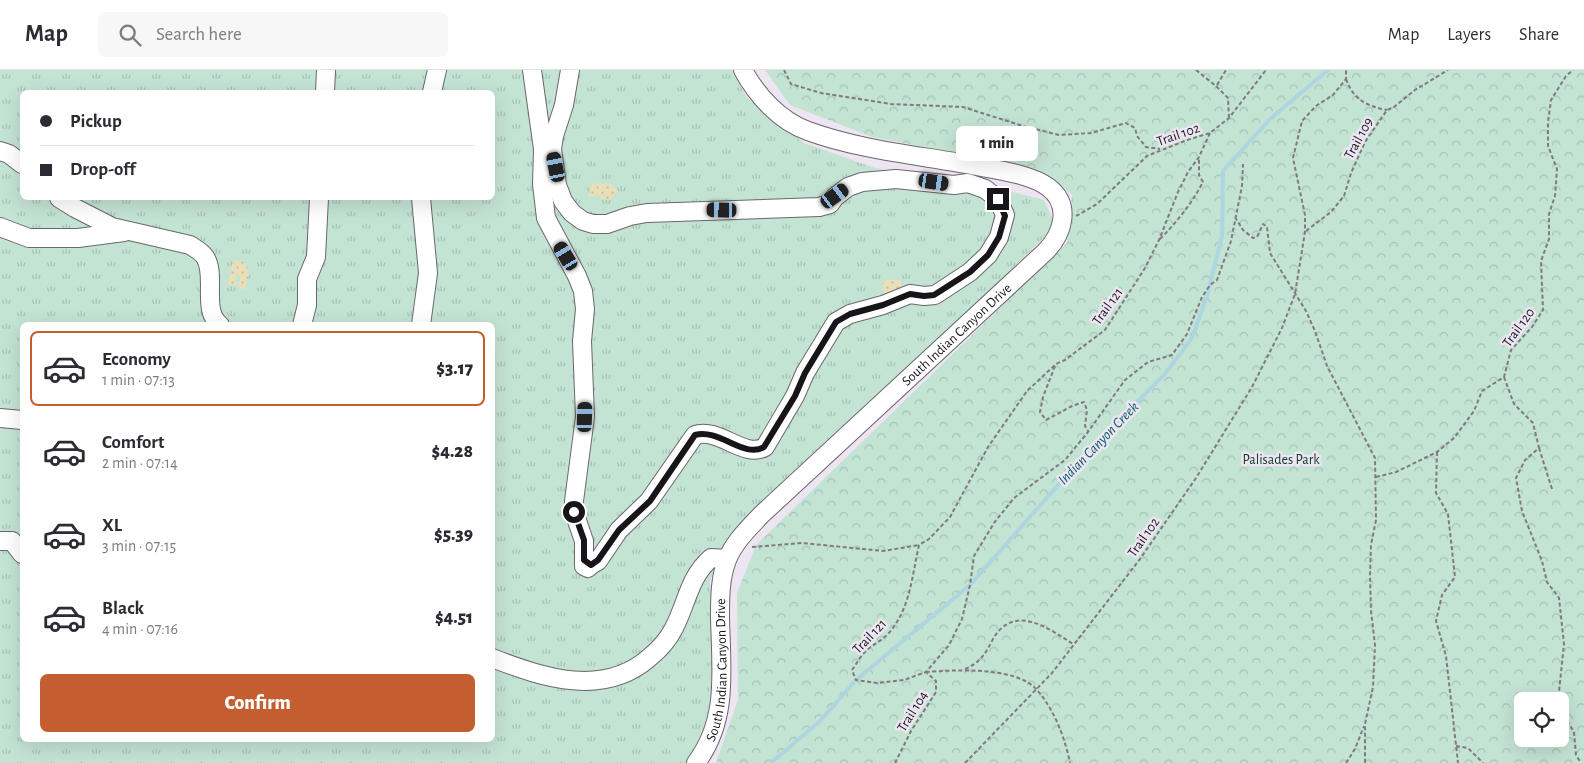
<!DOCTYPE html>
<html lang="en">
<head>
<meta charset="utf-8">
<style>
  :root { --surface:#fff; --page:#f7f7f7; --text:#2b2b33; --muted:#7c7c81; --line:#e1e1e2; --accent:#c45e2e }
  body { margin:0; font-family:"Alegreya Sans",sans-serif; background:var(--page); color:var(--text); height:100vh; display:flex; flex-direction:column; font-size:19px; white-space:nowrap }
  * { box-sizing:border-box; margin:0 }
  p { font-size:16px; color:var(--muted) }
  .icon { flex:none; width:28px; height:28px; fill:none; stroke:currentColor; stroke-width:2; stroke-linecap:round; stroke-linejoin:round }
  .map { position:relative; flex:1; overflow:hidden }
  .details { position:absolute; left:20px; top:252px; width:475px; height:420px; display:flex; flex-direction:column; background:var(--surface); border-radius:8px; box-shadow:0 5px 20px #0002 }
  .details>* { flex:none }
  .banner { position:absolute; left:20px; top:20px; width:475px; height:110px; border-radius:8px; box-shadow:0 5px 20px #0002; display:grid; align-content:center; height:110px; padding:0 20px; background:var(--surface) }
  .controls { position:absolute; left:1514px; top:622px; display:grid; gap:10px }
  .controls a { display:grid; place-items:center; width:55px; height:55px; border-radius:8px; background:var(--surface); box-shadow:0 5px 20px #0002; font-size:25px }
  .end { position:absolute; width:22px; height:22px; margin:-11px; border:6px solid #18151a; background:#fff; box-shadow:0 0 0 2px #fff }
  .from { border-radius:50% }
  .bubble { position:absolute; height:35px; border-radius:8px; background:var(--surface); box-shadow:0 5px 20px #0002; font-size:16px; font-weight:800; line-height:35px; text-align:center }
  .car { position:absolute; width:15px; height:30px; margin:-15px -8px; border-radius:6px; box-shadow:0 0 4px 1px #0007; background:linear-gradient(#222 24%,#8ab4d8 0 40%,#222 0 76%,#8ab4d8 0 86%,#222 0) }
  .banner b { display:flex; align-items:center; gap:18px; height:48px; font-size:19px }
  .banner b+b { border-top:1px solid var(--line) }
  .banner i { width:12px; height:12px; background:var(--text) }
  ul { padding:9px 0 0; list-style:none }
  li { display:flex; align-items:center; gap:15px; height:75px; margin:0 10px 8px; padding:0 10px; border:2px solid transparent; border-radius:8px }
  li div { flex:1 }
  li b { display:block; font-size:19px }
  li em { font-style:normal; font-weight:800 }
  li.current { border-color:var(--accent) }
  li>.icon { width:45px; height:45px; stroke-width:1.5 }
  .action { display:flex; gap:10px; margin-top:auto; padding:10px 20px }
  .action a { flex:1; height:58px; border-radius:8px; background:var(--accent); color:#fff; font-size:20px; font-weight:800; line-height:58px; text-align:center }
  header { display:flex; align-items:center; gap:30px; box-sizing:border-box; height:70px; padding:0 25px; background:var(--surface); border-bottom:1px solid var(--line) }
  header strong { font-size:24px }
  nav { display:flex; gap:28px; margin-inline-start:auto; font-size:18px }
  .search { width:350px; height:45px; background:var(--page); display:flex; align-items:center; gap:12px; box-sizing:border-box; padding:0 18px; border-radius:8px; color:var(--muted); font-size:19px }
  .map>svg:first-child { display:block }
  .grass { fill:url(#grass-tufts); fill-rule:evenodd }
  .sand { fill:url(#sand-dots) }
  .park { fill:url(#park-crowns); fill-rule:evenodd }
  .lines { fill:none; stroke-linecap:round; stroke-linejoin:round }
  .stream { stroke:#aed6e0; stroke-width:4 }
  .minor-casing { stroke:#6c6570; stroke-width:20 }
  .path { stroke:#7f7a82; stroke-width:2; stroke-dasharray:4 2.5; stroke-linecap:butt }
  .minor { stroke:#fff; stroke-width:18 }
  .route { stroke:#18151a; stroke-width:6 }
  .labels { text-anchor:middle; stroke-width:5; stroke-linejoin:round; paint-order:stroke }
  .street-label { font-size:14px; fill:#18151a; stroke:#ede5f1 }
  .park-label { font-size:14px; fill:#0b3a29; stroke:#ede5f1 }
  .water-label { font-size:15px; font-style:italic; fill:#0a5c6a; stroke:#ede5f1 }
</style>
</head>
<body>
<header>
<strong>Map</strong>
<div class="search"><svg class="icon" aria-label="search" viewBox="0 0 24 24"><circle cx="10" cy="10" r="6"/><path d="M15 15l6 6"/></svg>Search here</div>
<nav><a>Map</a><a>Layers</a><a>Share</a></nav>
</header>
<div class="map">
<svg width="1584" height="693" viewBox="0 0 1584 693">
  <defs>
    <pattern id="grass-tufts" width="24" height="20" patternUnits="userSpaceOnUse" patternTransform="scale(1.25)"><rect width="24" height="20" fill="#c3e3d3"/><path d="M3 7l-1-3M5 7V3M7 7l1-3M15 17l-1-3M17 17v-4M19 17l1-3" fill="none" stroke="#a7c2b5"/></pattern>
    <pattern id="sand-dots" width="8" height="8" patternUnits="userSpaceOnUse" patternTransform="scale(1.25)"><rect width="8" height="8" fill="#e8dfb9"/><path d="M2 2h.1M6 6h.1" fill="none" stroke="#c6be9e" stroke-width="1.8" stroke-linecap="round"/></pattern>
    <pattern id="park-crowns" width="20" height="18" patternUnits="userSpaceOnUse" patternTransform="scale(1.25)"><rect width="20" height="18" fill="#c3e3d3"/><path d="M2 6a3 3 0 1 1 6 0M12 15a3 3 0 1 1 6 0" fill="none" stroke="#a7c2b5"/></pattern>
  </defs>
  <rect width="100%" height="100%" fill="#ede5f1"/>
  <path class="grass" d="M0 0H732L747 28 804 73 875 98 1009 121 1044 130 1056 156 743 459 710 509 713 588 708 657 691 693H0ZM22 22H492V128H22ZM22 255H492V670H22Z"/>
  <path class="sand" d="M596 113C604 115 612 111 617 121L612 129 604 130 599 126H589L590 117Z
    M236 190 244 192C251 200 248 209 245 219H241L237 215 241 208 238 204 236 207V215L231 216 228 214 232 194Z
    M887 210H901L903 214 900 221 892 225 883 222 882 214Z"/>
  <path class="park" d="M765 0H1584V693H716L738 630 737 523 756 475 1067 173 1072 125 1032 98 872 67 790 35ZM1522 631H1560V669H1522Z"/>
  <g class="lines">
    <path class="stream" d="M771 693 820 651 856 610 970 515 1089 380 1164 305 1192 268 1207 226 1222 166 1223 101 1269 50 1328 0"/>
    <g class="minor-casing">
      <g id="minor">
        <path d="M532 0 543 79 542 114 546 148 577 206 583 221 585 239 582 271 585 347 574 431V442L584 471V496L588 498 591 495 587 492"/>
        <path d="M570 0 564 35 554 66 552 79 557 115 563 131 572 143 583 151 593 154H607L630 146 647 143 819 137 830 134 835 127 848 117 862 112 896 109 954 115 968 113 985 119 998 129 1005 145 999 167 988 185 970 202 935 225 924 226 910 224 883 235 850 244 836 252 805 303 795 326 765 377C744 389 719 357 695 365L649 431 619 460 598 491 591 495"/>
        <path d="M325 22 326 0"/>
        <path d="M432 22 437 0"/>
        <path d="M0 81 9 84 22 94"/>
        <path d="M59 128 75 138 112 157 190 175C196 179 202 182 205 187 217 204 201 241 220 255"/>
        <path d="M421 128 428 203 421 255"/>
        <path d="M0 157 29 168H78L124 162"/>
        <path d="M302 255 307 235V209L316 187 319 128"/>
        <path d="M0 348 22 350"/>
        <path d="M0 471H12L22 484"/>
        <path d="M492 588C544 608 604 628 650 587 661 578 668 570 674 558 687 533 689 507 711 488L727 489"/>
        <path id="s1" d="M696 693C729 649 721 599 720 547 720 528 720 508 727 490 734 472 748 459 761 445L1045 182C1063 164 1072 135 1048 117 1029 103 994 100 972 95 917 85 860 80 808 61 780 51 757 26 743 0"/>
      </g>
    </g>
    <path class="path" d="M784 0 791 14 821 23 891 34 963 37 1023 56 1059 65 1091 63 1126 53 1135 58 1137 66 1146 77 1160 79
      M1196 0 1216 16 1228 28 1229 48
      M1346 9C1353 29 1366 36 1387 40
      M1217 15 1226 0
      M1210 63 1199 87 1188 102 1178 122 1159 170 1145 198 1105 260 1065 290 1056 294 1027 321 988 377 950 447 929 469 919 475C912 506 910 541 887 565 881 571 874 574 868 579 861 585 857 593 852 600L856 610 877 613 904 610 926 602 949 575 962 549 970 515 974 486 994 453 1014 428 1065 390 1088 362 1125 310 1148 292 1172 285 1187 264 1202 227 1210 215 1217 210 1231 171 1242 116 1243 94
      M1076 146 1097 134 1147 86 1187 70 1210 63 1229 48 1266 0
      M1235 147 1243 160 1253 168 1257 167 1263 154 1267 157 1270 183 1306 241 1315 261 1327 296 1375 388 1376 450 1371 475 1370 505 1371 541 1375 575 1373 617 1365 654V693
      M1306 161 1331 142 1344 126 1351 103 1365 72 1387 40 1394 37 1415 20 1448 0
      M1160 169C1177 152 1192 133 1203 112L1199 105V87
      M1055 296 1043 327 1040 342 1046 350 1072 336 1084 332 1087 340 1085 356 1088 361
      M1504 307 1514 334 1533 353 1539 378 1525 390 1516 408 1522 441 1542 491 1547 512 1559 528 1564 574 1558 631
      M1539 378 1552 419
      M1437 382 1436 423 1448 444 1455 507 1442 525 1436 551 1446 586 1458 693
      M1376 407 1396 402 1437 382 1454 368 1474 341 1482 321 1504 307 1511 280 1532 257 1543 240 1541 191 1549 169V144L1555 126 1557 99 1548 76V52L1551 30 1566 6 1573 0
      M752 477 802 473 883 481 919 475
      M965 599C980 593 986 583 993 569 1014 533 1048 558 1073 574
      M926 602C955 600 1016 596 1037 620 1054 639 1065 668 1070 693
      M1560 640 1574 662 1576 685 1581 693
      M1456 676 1468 678 1483 693
      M895 693 911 661 936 622V611L926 602
      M965 693 1052 603 1140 489 1196 408 1252 317 1282 258 1295 224 1305 162V145L1293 88 1302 51 1316 36 1333 25 1346 9V0
      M1346 693 1355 679 1364 656"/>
    <use href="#minor" class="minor"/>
  </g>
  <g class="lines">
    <path class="route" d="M574 442 584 470V490L591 495 598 490 619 460 650 431 695 365C719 358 744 389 764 377L795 326 805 303 836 252 850 244 883 235 910 224 924 226 934 225 970 202 988 185 999 167 1005 146 998 129"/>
  </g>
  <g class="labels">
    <g class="street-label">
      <text transform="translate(1178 64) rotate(-19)" y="5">Trail 102</text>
      <text transform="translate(1358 68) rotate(-61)" y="5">Trail 109</text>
      <text transform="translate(1107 236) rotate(-54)" y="5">Trail 121</text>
      <text transform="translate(1518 257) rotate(-54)" y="5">Trail 120</text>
      <text dy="5" stroke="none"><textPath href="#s1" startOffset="532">South Indian Canyon Drive</textPath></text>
      <text transform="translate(1143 467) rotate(-55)" y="5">Trail 102</text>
      <text transform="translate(869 566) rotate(-46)" y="5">Trail 121</text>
      <text dy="5" stroke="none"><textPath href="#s1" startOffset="98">South Indian Canyon Drive</textPath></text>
      <text transform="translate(912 641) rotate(-58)" y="5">Trail 104</text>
    </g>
    <g class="park-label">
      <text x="1281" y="394">Palisades Park</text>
    </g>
    <g class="water-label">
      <text transform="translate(1098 373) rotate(-46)" y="5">Indian Canyon Creek</text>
    </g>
  </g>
</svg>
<div class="controls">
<a><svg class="icon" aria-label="locate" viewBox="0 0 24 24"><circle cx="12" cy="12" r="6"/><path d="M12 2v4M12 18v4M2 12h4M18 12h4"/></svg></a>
</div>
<i class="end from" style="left:574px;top:442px"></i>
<i class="end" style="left:998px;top:129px"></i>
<div class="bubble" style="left:956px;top:56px;width:82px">1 min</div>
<i class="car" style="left:556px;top:97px;rotate:349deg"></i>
<i class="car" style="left:934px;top:112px;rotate:99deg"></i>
<i class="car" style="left:835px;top:126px;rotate:54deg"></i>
<i class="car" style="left:722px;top:140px;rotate:271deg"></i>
<i class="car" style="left:566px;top:186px;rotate:329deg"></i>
<i class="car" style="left:585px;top:347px;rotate:2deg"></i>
<div class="banner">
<b><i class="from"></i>Pickup</b>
<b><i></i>Drop-off</b>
</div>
<section class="details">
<ul>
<li class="current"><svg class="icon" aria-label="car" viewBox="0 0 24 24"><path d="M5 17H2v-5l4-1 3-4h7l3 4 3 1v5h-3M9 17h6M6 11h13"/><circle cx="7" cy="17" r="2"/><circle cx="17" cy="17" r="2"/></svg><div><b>Economy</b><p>1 min · 07:13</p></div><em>$3.17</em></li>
<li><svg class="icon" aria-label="car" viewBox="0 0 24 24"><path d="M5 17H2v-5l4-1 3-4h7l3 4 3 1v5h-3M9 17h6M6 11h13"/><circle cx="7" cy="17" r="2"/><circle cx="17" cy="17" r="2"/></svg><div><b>Comfort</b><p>2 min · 07:14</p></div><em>$4.28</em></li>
<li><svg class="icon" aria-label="car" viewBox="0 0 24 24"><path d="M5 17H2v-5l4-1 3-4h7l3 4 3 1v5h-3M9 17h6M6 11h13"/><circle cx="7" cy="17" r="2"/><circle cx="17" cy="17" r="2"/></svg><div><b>XL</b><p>3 min · 07:15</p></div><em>$5.39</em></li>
<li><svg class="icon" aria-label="car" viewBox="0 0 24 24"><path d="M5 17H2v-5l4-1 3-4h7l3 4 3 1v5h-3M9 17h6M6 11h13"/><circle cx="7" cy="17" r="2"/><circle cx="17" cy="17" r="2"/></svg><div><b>Black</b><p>4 min · 07:16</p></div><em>$4.51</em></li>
</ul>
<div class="action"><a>Confirm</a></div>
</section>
</div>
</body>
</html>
